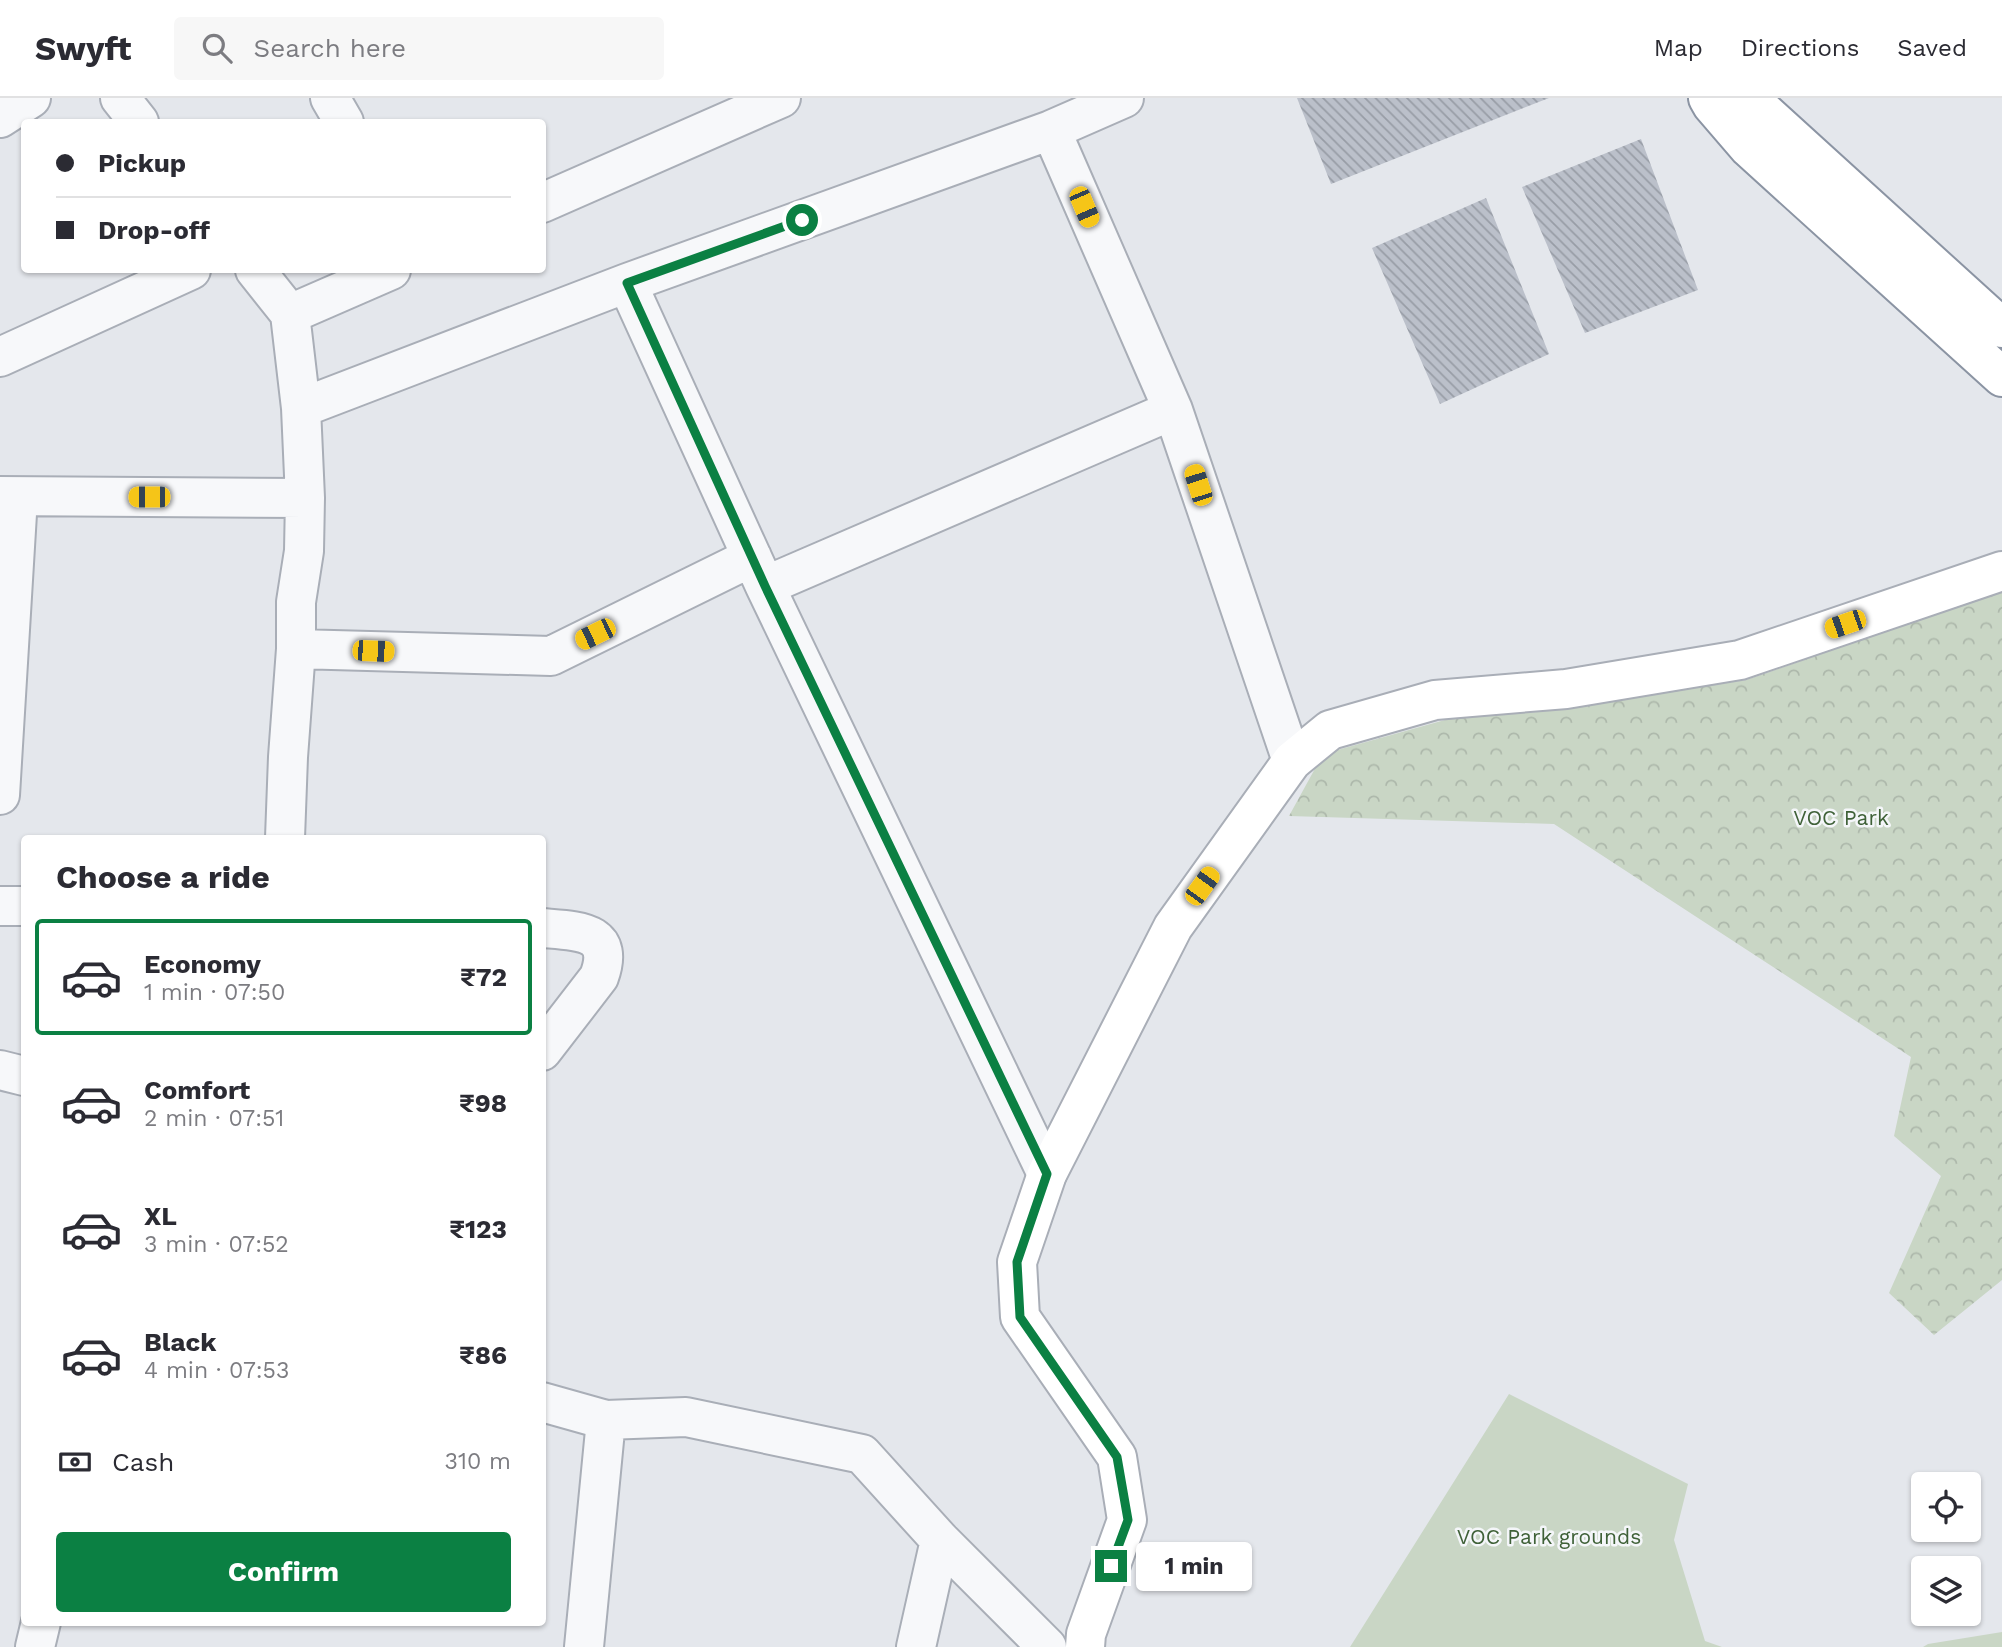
<!DOCTYPE html>
<html lang="en">
<head>
<meta charset="utf-8">
<style>
  :root { --surface:#fff; --page:#f7f7f7; --text:#2b2b33; --muted:#7c7c81; --line:#e1e1e2; --accent:#0b8043 }
  body { margin:0; font-family:"Work Sans",sans-serif; background:var(--page); color:var(--text); height:100vh; display:flex; flex-direction:column; font-size:26px; white-space:nowrap }
  * { box-sizing:border-box; margin:0 }
  p { font-size:23px; color:var(--muted) }
  .icon { flex:none; width:38px; height:38px; fill:none; stroke:currentColor; stroke-width:2; stroke-linecap:round; stroke-linejoin:round }
  .map { position:relative; flex:1; overflow:hidden }
  .panel { position:absolute; left:21px; top:737px; width:525px; height:791px; display:flex; flex-direction:column; background:var(--surface); border-radius:7px; box-shadow:0 2px 5px #0004 }
  .panel>* { flex:none }
  .top-card { position:absolute; left:21px; top:21px; width:525px; height:154px; border-radius:7px; box-shadow:0 2px 5px #0004; display:grid; align-content:center; height:154px; padding:0 35px; background:var(--surface) }
  .fabs { position:absolute; left:1911px; top:1374px; display:grid; gap:14px }
  .fabs a { display:grid; place-items:center; width:70px; height:70px; border-radius:7px; background:var(--surface); box-shadow:0 2px 5px #0004; font-size:35px }
  .end { position:absolute; width:32px; height:32px; margin:-16px; border:9px solid #0b8043; background:#fff; box-shadow:0 0 0 4px #fff }
  .from { border-radius:50% }
  .bubble { position:absolute; height:49px; border-radius:7px; background:var(--surface); box-shadow:0 2px 5px #0004; font-size:23px; font-weight:700; line-height:49px; text-align:center }
  .car { position:absolute; width:21px; height:42px; margin:-21px -10px; border-radius:9px; box-shadow:0 0 5px 2px #0007; background:linear-gradient(#f5c518 24%,#345 0 40%,#f5c518 0 76%,#345 0 86%,#f5c518 0) }
  .top-card b { display:flex; align-items:center; gap:24px; height:66px; font-size:26px }
  .top-card b+b { border-top:2px solid var(--line) }
  .top-card i { width:18px; height:18px; background:var(--text) }
  ul { padding:0; list-style:none }
  li { display:flex; align-items:center; gap:21px; height:116px; margin:0 14px 10px; padding:0 21px; border:4px solid transparent; border-radius:7px }
  li div { flex:1 }
  li b { display:block; font-size:26px }
  li em { font-style:normal; font-weight:700 }
  li.active { border-color:var(--accent) }
  li>.icon { width:63px; height:63px; stroke-width:1.5 }
  h2 { padding:0 35px; font-size:32px; line-height:84px }
  .pay { display:flex; align-items:center; gap:18px; height:77px; padding:0 35px; font-size:26px }
  .pay p { margin-inline-start:auto }
  .action { display:flex; gap:14px; margin-top:auto; padding:14px 35px }
  .action a { flex:1; height:80px; border-radius:7px; background:var(--accent); color:#fff; font-size:28px; font-weight:700; line-height:80px; text-align:center }
  header { display:flex; align-items:center; gap:42px; box-sizing:border-box; height:98px; padding:0 35px; background:var(--surface); border-bottom:2px solid var(--line) }
  header strong { font-size:33px }
  nav { display:flex; gap:38px; margin-inline-start:auto; font-size:24px }
  .search { width:490px; height:63px; background:var(--page); display:flex; align-items:center; gap:18px; box-sizing:border-box; padding:0 24px; border-radius:7px; color:var(--muted); font-size:26px }
  .map>svg:first-child { display:block }
  .forest { fill:url(#forest-crowns) }
  .green { fill:#c9d6c5 }
  .building { fill:url(#building-back-hatch) }
  .lines { fill:none; stroke-linecap:round; stroke-linejoin:round }
  .street-casing { stroke:#a9aeb7; stroke-width:42 }
  .secondary-casing { stroke:#a9aeb7; stroke-width:42 }
  .highway-casing { stroke:#8b94a3; stroke-width:42 }
  .street { stroke:#f7f8fa; stroke-width:38 }
  .secondary { stroke:#fff; stroke-width:38 }
  .highway { stroke:#fff; stroke-width:38 }
  .route { stroke:#0b8043; stroke-width:9 }
  .labels { text-anchor:middle; stroke-width:5; stroke-linejoin:round; paint-order:stroke }
  .park-label { font-size:21px; fill:#3f6138; stroke:#f4f6f9 }
</style>
</head>
<body>
<header>
<strong>Swyft</strong>
<div class="search"><svg class="icon" aria-label="search" viewBox="0 0 24 24"><circle cx="10" cy="10" r="6"/><path d="M15 15l6 6"/></svg>Search here</div>
<nav><a>Map</a><a>Directions</a><a>Saved</a></nav>
</header>
<div class="map">
<svg width="2002" height="1549" viewBox="0 0 2002 1549">
  <defs>
    <pattern id="forest-crowns" width="20" height="18" patternUnits="userSpaceOnUse" patternTransform="scale(1.75)"><rect width="20" height="18" fill="#c9d6c5"/><path d="M2 6a3 3 0 1 1 6 0M12 15a3 3 0 1 1 6 0" fill="none" stroke="#adb8ab"/></pattern>
    <pattern id="building-back-hatch" width="6" height="6" patternUnits="userSpaceOnUse" patternTransform="scale(1.75)"><rect width="6" height="6" fill="#bbc0ca"/><path d="M-1 5l2 2M0 0l6 6M5-1l2 2" fill="none" stroke="#989da6"/></pattern>
  </defs>
  <rect width="100%" height="100%" fill="#e4e7ec"/>
  <path class="forest" d="M2002 493V1182L1934 1237 1889 1195 1941 1078 1894 1038 1911 959 1554 726 1289 718 1323 656 1452 620 1537 614 1746 582Z"/>
  <path class="green" d="M1509 1296 1688 1386 1674 1442 1705 1543 1722 1549H1350Z
    M2002 1534V1549H1923L1928 1546Z"/>
  <path class="building" d="M1297 0H1549L1331 86Z
    M1641 41 1698 192 1585 235 1522 89Z
    M1486 100 1549 256 1440 306 1372 150Z"/>
  <g class="lines">
    <g class="street-casing">
      <path id="street" d="M120 0 139 24
        M330 0 344 24
        M0 20 31 0
        M1051 32 1173 312 1292 663
        M542 105 781 0
        M255 172 290 216 301 310 305 400 304 453 296 504V551L288 659 285 740
        M627 185 765 488 1047 1076
        M290 216 391 172
        M0 259 191 172
        M301 310 627 185 1051 32 1124 0
        M0 398 305 400
        M765 488 1173 312
        M296 551 551 558 752 459
        M0 697 18 399
        M0 808H24
        M542 830C578 833 616 832 599 879L542 953
        M0 972 24 978
        M542 1304 606 1322 686 1319 862 1356 940 1442 1047 1549
        M35 1549 41 1524
        M584 1549 606 1322
        M916 1549 940 1442"/>
    </g>
    <g class="secondary-casing">
      <path id="secondary" d="M1085 1549 1086 1536 1127 1422 1117 1359 1020 1219 1017 1164 1047 1076 1173 829 1292 663 1330 632 1435 602 1566 591 1740 562 2002 473"/>
    </g>
    <g class="highway-casing">
      <path id="highway" d="M1708 0 1712 7 1749 50 2002 279
        M1749 0 2002 230"/>
    </g>
    <use href="#street" class="street"/>
    <use href="#secondary" class="secondary"/>
    <use href="#highway" class="highway"/>
  </g>
  <g class="lines">
    <path class="route" d="M802 122 627 185 765 488 1047 1076 1017 1164 1020 1219 1117 1359 1128 1422 1111 1468"/>
  </g>
  <g class="labels">
    <g class="park-label">
      <text x="1841" y="727">VOC Park</text>
      <text x="1549" y="1446">VOC Park grounds</text>
    </g>
  </g>
</svg>
<div class="fabs">
<a><svg class="icon" aria-label="locate" viewBox="0 0 24 24"><circle cx="12" cy="12" r="6"/><path d="M12 2v4M12 18v4M2 12h4M18 12h4"/></svg></a>
<a><svg class="icon" aria-label="layers" viewBox="0 0 24 24"><path d="M12 4l9 5-9 5-9-5zM3 14l9 5 9-5"/></svg></a>
</div>
<i class="end from" style="left:802px;top:122px"></i>
<i class="end" style="left:1111px;top:1468px"></i>
<div class="bubble" style="left:1136px;top:1444px;width:116px">1 min</div>
<i class="car" style="left:1084px;top:109px;rotate:157deg"></i>
<i class="car" style="left:1198px;top:387px;rotate:342deg"></i>
<i class="car" style="left:149px;top:399px;rotate:270deg"></i>
<i class="car" style="left:1845px;top:526px;rotate:251deg"></i>
<i class="car" style="left:595px;top:536px;rotate:244deg"></i>
<i class="car" style="left:373px;top:553px;rotate:92deg"></i>
<i class="car" style="left:1202px;top:788px;rotate:36deg"></i>
<div class="top-card">
<b><i class="from"></i>Pickup</b>
<b><i></i>Drop-off</b>
</div>
<section class="panel">
<h2>Choose a ride</h2>
<ul>
<li class="active"><svg class="icon" aria-label="car" viewBox="0 0 24 24"><path d="M5 17H2v-5l4-1 3-4h7l3 4 3 1v5h-3M9 17h6M6 11h13"/><circle cx="7" cy="17" r="2"/><circle cx="17" cy="17" r="2"/></svg><div><b>Economy</b><p>1 min · 07:50</p></div><em>₹72</em></li>
<li><svg class="icon" aria-label="car" viewBox="0 0 24 24"><path d="M5 17H2v-5l4-1 3-4h7l3 4 3 1v5h-3M9 17h6M6 11h13"/><circle cx="7" cy="17" r="2"/><circle cx="17" cy="17" r="2"/></svg><div><b>Comfort</b><p>2 min · 07:51</p></div><em>₹98</em></li>
<li><svg class="icon" aria-label="car" viewBox="0 0 24 24"><path d="M5 17H2v-5l4-1 3-4h7l3 4 3 1v5h-3M9 17h6M6 11h13"/><circle cx="7" cy="17" r="2"/><circle cx="17" cy="17" r="2"/></svg><div><b>XL</b><p>3 min · 07:52</p></div><em>₹123</em></li>
<li><svg class="icon" aria-label="car" viewBox="0 0 24 24"><path d="M5 17H2v-5l4-1 3-4h7l3 4 3 1v5h-3M9 17h6M6 11h13"/><circle cx="7" cy="17" r="2"/><circle cx="17" cy="17" r="2"/></svg><div><b>Black</b><p>4 min · 07:53</p></div><em>₹86</em></li>
</ul>
<div class="pay"><svg class="icon" aria-label="cash" viewBox="0 0 24 24"><path d="M3 7h18v10H3z"/><circle cx="12" cy="12" r="2"/></svg>Cash<p>310 m</p></div>
<div class="action"><a>Confirm</a></div>
</section>
</div>
</body>
</html>
